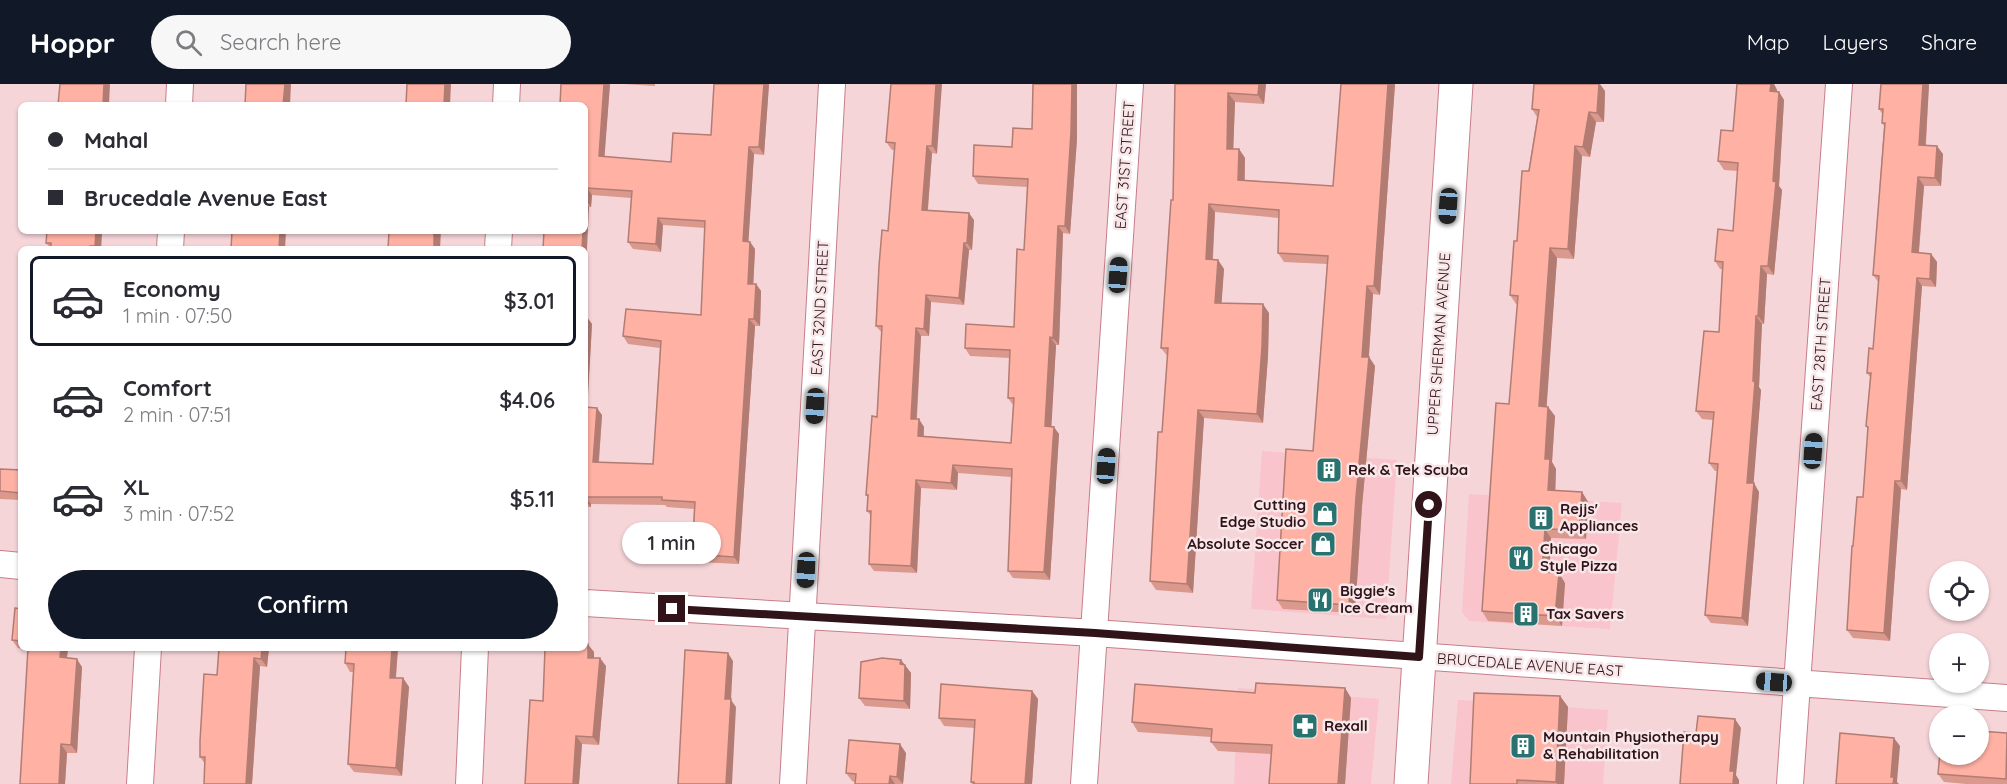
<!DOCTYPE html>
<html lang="en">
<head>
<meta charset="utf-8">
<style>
  :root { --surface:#fff; --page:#f7f7f7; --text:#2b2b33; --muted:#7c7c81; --line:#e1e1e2; --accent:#111827 }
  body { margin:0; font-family:Quicksand,sans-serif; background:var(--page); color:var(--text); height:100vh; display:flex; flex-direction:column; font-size:22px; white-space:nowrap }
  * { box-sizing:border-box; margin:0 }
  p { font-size:20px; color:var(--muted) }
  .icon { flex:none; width:33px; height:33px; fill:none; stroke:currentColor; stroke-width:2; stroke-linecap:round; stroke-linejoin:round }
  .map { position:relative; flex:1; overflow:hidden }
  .sheet { position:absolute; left:18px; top:162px; width:570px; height:405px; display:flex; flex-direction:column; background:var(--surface); border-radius:9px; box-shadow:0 2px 4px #0004 }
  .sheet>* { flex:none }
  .banner { position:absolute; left:18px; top:18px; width:570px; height:132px; border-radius:9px; box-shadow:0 2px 4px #0004; display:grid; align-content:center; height:132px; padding:0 30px; background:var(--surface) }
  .tools { position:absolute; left:1929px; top:477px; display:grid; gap:12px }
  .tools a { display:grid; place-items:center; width:60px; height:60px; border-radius:50%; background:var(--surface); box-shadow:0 2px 4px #0004; font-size:30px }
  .end { position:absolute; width:27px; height:27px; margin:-14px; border:8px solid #301419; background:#fff; box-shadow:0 0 0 3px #fff }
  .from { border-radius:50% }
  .bubble { position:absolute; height:42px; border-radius:21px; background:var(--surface); box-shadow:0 2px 4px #0004; font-size:20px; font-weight:600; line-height:42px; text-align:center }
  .car { position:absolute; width:18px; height:36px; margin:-18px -9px; border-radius:8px; box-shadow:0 0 4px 2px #0007; background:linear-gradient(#222 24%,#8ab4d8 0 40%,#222 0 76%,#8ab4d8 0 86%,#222 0) }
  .banner b { display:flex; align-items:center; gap:21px; height:57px; font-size:22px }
  .banner b+b { border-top:2px solid var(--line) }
  .banner i { width:15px; height:15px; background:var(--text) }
  ul { padding:10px 0 0; list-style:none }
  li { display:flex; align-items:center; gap:18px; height:90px; margin:0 12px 9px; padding:0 18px; border:3px solid transparent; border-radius:9px }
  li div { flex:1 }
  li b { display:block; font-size:22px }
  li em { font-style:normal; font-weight:600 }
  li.active { border-color:var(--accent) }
  li>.icon { width:54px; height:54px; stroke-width:1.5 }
  .action { display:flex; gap:12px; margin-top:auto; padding:12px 30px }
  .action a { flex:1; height:69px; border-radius:36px; background:var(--accent); color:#fff; font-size:24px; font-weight:600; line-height:69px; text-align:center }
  header { display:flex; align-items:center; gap:36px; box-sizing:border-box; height:84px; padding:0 30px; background:var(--accent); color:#fff }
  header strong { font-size:28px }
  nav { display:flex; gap:33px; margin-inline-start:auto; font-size:21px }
  .search { width:420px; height:54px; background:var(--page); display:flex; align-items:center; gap:15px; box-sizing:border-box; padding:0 21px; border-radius:33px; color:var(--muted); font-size:22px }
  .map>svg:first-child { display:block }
  .built { fill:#f9c4cb }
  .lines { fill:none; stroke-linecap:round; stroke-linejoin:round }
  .minor-casing { stroke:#c77e89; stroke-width:28 }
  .secondary-casing { stroke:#c77e89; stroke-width:35 }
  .minor { stroke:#fff; stroke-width:26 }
  .secondary { stroke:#fff; stroke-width:33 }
  .wall { fill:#db988d }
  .shaded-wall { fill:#b27c73 }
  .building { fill:#ffb1a4; stroke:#b27c73; stroke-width:1.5 }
  .route { stroke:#301419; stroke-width:8 }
  .labels { text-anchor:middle; stroke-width:5; stroke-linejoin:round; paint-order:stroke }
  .street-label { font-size:15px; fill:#301419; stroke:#f8e7e9 }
  .poi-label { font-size:15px; font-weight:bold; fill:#301419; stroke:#f8e7e9; text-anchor:start }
</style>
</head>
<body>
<header>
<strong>Hoppr</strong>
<div class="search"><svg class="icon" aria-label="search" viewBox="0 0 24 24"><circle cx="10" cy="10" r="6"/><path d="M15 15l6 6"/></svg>Search here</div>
<nav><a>Map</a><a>Layers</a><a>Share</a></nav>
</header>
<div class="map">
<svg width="2007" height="700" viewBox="0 0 2007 700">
  <rect width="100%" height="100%" fill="#f6d5d9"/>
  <path class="built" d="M1262 367 1397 376 1386 535 1251 525Z
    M1469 410 1622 419 1610 545 1469 537 1462 528Z
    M1238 604 1379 615 1371 700H1234Z
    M1458 616 1608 626 1603 700H1451Z"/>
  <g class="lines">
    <g class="minor-casing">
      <path id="minor" d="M179 21 180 0
        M506 21 507 0
        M170 165 171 147
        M498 165 499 147
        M0 480 21 482
        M585 519 1095 549 2007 614
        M140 700 148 564
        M469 700 475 564
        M793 700 832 0
        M1084 700 1130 0
        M1790 700 1839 0"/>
    </g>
    <g class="secondary-casing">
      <path id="secondary" d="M1411 700 1456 0"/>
    </g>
    <use href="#minor" class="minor"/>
    <use href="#secondary" class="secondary"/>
  </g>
  <path class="wall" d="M561 0H610L604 73 671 78 711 51 769 0 764 71 754 70 748 158H750L755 165 753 200H756L761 207 760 242H755L739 480 697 478 692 470 694 425 667 423 665 421 591 420V423H585V232L592 240 587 323 602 331 599 378 653 380 660 264 628 260 623 252 701 231 705 144 663 141 661 168 633 165 628 158 631 114 592 111 591 123H589L585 147V21Z
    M623 0H655V2Z
    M891 0 937 70 932 69 928 126 974 136 972 166H969L964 221 931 218 929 252H921L917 335 924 343V352L1011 359 1013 321 1008 314 1010 274 970 272 965 264 1014 243 1024 166 1027 103 978 100 973 92 1012 63 1032 45 1033 0H1077V55L1070 150 1063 149 1059 261H1056L1051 342 1059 350 1050 496 1013 494 1008 487 1011 393 958 389 957 406 921 404 917 489 874 487 869 480 871 432 867 427 868 413 866 411 877 333 882 249 876 242 888 147 894 66H892L886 58Z
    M1175 0H1266L1264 20 1235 18 1233 65H1239L1245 74V96L1333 102 1341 0H1395L1380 211 1373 210 1369 273 1375 282 1362 422 1355 529 1283 525 1277 516 1313 367 1327 180 1284 178 1278 169 1279 134 1215 128 1213 176H1218L1224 185 1221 219 1269 229 1268 272 1263 339 1204 334 1193 509 1156 506 1150 497 1168 273 1161 264 1173 116Z
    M1737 0H1774L1777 6V8H1779L1784 16 1779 102 1782 106 1774 191 1767 190 1764 240H1762L1759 303 1761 306 1753 399 1759 408 1748 542 1711 539 1705 531 1717 387H1715L1709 379 1713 336 1702 335 1696 327 1719 248 1722 185H1720L1715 177 1733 147 1738 87 1724 86 1718 77 1733 47Z
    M1881 0H1929L1926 61 1943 70 1941 102H1924L1919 169 1931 170 1937 178 1936 203 1922 202 1907 406 1901 405 1890 557 1853 554 1847 546 1853 462 1863 413 1868 345 1866 342 1870 293 1867 289 1873 265 1879 199 1873 191 1884 42 1882 39 1883 31 1879 25Z
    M1605 7 1604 38H1596L1590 73 1582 72 1574 175 1557 174 1546 323H1548L1555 332 1552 378 1556 385 1555 407 1582 408 1588 418 1586 455 1551 454 1549 489 1565 499 1562 542 1488 537 1482 527 1509 320 1518 221 1516 220 1510 211 1517 157 1537 33 1532 25Z
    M102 147 101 165H51L46 159Z
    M0 385 21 386V416L0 415Z
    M21 525V564H68L67 574 82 583 77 669H67L65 700 28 566 18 564 12 556Z
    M585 557 594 568V574L606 582 599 661 582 660 579 700H525L543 617 585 564Z
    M219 564H269L267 583 260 582 252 700H204L205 680 200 673 217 591Z
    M346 564H398L396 594H403L409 603 402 692 354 688 348 680 353 588H350L345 579Z
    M901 576 911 589 910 625 865 622 859 614Z
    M1345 604 1351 614 1345 700H1269L1271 670 1218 667 1211 658V653L1138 648 1132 638 1255 609Z
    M1032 607 1038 615 1032 700H972L971 698 975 644 944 642 939 634Z
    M1560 612 1568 623 1564 700H1470Z
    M2007 649V700H1966L1944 698 1938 690 1978 670Z
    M906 669 903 700H855V698L852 697 846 689Z"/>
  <path class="shaded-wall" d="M104 0H110L109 21H103Z
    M285 0H291L290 21H283Z
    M445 0H451L450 21H444Z
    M604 0H610L604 80 599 72Z
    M764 0H769L764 71 759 63Z
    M936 0H942L937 70 932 62Z
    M1072 0H1077V55L1070 150 1065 142Z
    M1259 0H1266L1264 20 1258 11Z
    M1388 0H1395L1380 211 1374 202Z
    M1599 0H1600L1605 7 1604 38 1597 29Z
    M1770 0H1774L1777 6 1776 15 1770 7Z
    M1923 0H1929L1925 69 1919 61Z
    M1779 8 1784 16 1779 102 1782 106 1774 191 1768 182Z
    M1228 9 1235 18 1233 73 1227 65Z
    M1589 28 1596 38 1590 73 1583 63Z
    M927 62 932 69 927 134 922 126Z
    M1575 62 1582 72 1574 175 1568 165Z
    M1937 62 1943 70 1941 102 1935 94Z
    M749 63 754 70 748 165 743 157Z
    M1239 65 1245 74 1244 105 1238 96Z
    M1918 93 1924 102 1918 176 1912 168Z
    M587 104 592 111 591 123 586 116Z
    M585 117 589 123 585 207V165H582L583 147H585Z
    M1209 120 1215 128 1212 184 1206 175Z
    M969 129 974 136 972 166 967 159Z
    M658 134 663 141 661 168 656 160Z
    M1058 142 1063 149 1059 261 1053 254Z
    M96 147H102L101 165H97L95 162Z
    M280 147H286L285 165H279Z
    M434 147H441L440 165H435L434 161Z
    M750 158 755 165 753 207 748 200Z
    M964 159 969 166 964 221 959 214Z
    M1550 164 1557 174 1546 332 1539 322Z
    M1931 170 1937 178 1936 203 1930 195Z
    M1218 176 1224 185 1221 228 1215 219Z
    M1761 182 1767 190 1764 240 1758 232Z
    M1917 194 1922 202 1907 406 1901 397Z
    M756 200 761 207 760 242 754 235Z
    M1367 202 1373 210 1368 282 1362 273Z
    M926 211 931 218 929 252 924 245Z
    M1263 220 1269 229 1268 272 1263 339 1257 330Z
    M1756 232 1762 240 1759 303 1761 306 1753 407 1747 399Z
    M587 233 592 240 587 330 585 328V267Z
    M749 235 755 242 739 480 734 473Z
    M916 244 921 252 916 342 911 335Z
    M1050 253 1056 261 1051 350 1045 342Z
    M1369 273 1375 282 1362 422 1355 529 1349 521 1356 413Z
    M1548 323 1555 332 1552 378 1556 385 1555 416 1548 406 1545 375Z
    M597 324 602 331 598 386 593 378Z
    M1198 326 1204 334 1193 509 1187 500Z
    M919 335 924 343 923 359 918 352Z
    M1054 343 1059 350 1050 496 1044 488Z
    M953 381 958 389 957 406 951 399Z
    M916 396 921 404 917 489 911 482Z
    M1895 397 1901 405 1890 557 1884 549Z
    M1754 399 1759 408 1748 542 1742 534Z
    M1582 408 1588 418 1586 455 1579 446Z
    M585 413 591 420V423L585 416Z
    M1545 445 1551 454 1549 498 1542 488Z
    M1559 489 1565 499 1562 542 1555 532Z
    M585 557 594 568V582L588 574Z
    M61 564H68L66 582 60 573Z
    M262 564H269L267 583 261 575Z
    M392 564H398L395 602 390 594Z
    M728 569 733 577 731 616 736 623 732 700H726L725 615Z
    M254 574 260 582 252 700H246Z
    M600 574 606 582 599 661 593 653Z
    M77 575 82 583 77 669 71 661Z
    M901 576 911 589 910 625 904 617Z
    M403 594 409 603 402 692 396 684Z
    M1345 604 1351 614 1345 700H1338Z
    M1032 607 1038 615 1032 700H1025Z
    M1560 612 1568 623 1564 700H1557L1556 698Z
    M1735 635 1741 644 1736 691 1739 696V700H1733L1730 687Z
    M576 652 582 660 579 700H573Z
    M1894 654 1900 662 1897 698 1899 700H1893L1891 693Z
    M61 660 67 669 65 700H59Z
    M900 660 906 669 903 700 897 693Z
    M890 692 895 700H889Z"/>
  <path class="building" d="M60 0H104L103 21H58Z
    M246 0H285L283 21H245Z
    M407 0H445L444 21H406Z
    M561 0H604L599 72 671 78 673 49 711 51 714 0H764L759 63H749L743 157 750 158 748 200H756L754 235H749L734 473 692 470 695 418 662 416V413H585V416V323L597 324 593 378 653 380 661 257 623 252 626 225 701 231 705 137 658 134 656 160 628 158 632 107 587 104 586 116H585V21H560Z
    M891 0H936L932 62H927L922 126 969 129 967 159H964L959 214 926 211 924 245 916 244 911 335H919L918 352 1011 359 1014 314H1008L1010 266 965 264 966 240 1014 243 1017 165 1024 166 1028 95 973 92 974 61 1012 63 1013 44 1032 45 1033 0H1072L1071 48 1065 142H1058L1053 254 1050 253 1045 342 1054 343 1044 488 1008 487 1012 385 953 381 951 399 916 396 911 482 869 480 871 427H867L868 411H866L872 332 877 333 882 242H876L879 182 882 146 888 147 895 59 886 58Z
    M1175 0H1259L1258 11 1228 9 1227 65H1239L1238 96 1333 102 1341 0H1388L1374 202H1367L1362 273H1369L1356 413 1349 521 1277 516 1286 365 1313 367 1328 172 1278 169 1279 126 1209 120 1206 175 1218 176 1215 219 1263 220 1262 263 1257 330 1198 326 1187 500 1150 497 1158 348H1162L1168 264H1161L1171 116H1173Z
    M1534 0H1599L1597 29 1589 28 1583 63 1575 62 1568 165 1550 164 1539 322 1548 323 1545 375H1550L1548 406 1582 408 1579 446 1545 445 1542 488 1559 489 1555 532 1482 527 1496 319 1509 320 1518 212 1510 211 1514 157H1517L1522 87H1529L1539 26 1532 25Z
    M1737 0H1771L1770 7 1779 8 1773 97 1776 98 1768 182H1761L1758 232H1756L1753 297 1755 298 1747 399H1754L1742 534 1705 531 1718 380 1709 379 1714 328 1696 327 1704 247 1719 248 1723 178 1715 177 1718 145 1733 147 1738 79 1718 77 1721 46 1733 47Z
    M1881 0H1923L1919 61 1937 62 1935 94 1918 93 1912 168 1931 170 1930 195 1917 194 1901 397H1895L1884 549 1847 546 1852 462H1853L1857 413H1863L1868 343 1866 342 1871 289H1867L1869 264 1873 265 1879 192 1873 191 1885 39H1882L1883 25H1879Z
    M47 147H96L95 162H90L89 165H51V159H46Z
    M232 147H280L279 165H231Z
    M389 147H434V161H435V165H388Z
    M544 147H583L582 165H543Z
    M585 232 587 233 585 267Z
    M0 385 21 386V409L0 407Z
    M15 524 21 525V557L12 556Z
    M585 560H588V574H600L593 653 576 652 573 700H525L530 616 543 617 545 564H585Z
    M28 564H61L60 573 77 575 71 661 61 660 59 700H20Z
    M219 564H262L261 575 254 574 246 700H204L205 673H200V657L204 590 217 591Z
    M346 564H392L390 594H403L396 684 348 680 354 580 345 579Z
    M685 566 728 569 725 615H731L726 700H678Z
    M882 574 901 576 900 580 905 581 904 617 859 614 861 578Z
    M1256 599 1345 604 1338 700H1269L1272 661 1211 658 1212 645 1132 638 1135 600 1255 609Z
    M941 600 1032 607 1025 700H974V698H971L975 636 939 634Z
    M1474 609 1560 612 1556 698 1517 696V700H1470Z
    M1698 632 1735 635 1730 687H1734L1733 700H1680L1684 648 1696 649Z
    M1978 647 2007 649 2006 695 1938 690 1940 668V670H1978Z
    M1840 649 1894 654 1891 693H1894L1893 700H1836Z
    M849 656 900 660 897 693 890 692 889 700H855L856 690 846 689Z"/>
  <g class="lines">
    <path class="route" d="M672 525 1095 549 1419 573 1429 421"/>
  </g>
  <defs>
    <g id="building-square" transform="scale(1.35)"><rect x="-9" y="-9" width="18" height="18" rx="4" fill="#29726f" stroke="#f8e7e9"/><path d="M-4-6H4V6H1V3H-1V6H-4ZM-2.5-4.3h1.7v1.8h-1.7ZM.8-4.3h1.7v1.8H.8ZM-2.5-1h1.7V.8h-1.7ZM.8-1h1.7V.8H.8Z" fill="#fff"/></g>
    <g id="shop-square" transform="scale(1.35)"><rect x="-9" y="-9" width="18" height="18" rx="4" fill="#29726f" stroke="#f8e7e9"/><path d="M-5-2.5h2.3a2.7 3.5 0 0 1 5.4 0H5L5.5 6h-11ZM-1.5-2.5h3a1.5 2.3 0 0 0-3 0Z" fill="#fff"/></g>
    <g id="restaurant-square" transform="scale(1.35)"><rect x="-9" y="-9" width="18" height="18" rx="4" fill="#29726f" stroke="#f8e7e9"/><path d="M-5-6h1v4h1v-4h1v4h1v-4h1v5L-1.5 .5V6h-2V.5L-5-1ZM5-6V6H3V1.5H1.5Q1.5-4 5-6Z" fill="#fff"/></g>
    <g id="pharmacy-square" transform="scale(1.35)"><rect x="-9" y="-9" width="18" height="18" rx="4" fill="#29726f" stroke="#f8e7e9"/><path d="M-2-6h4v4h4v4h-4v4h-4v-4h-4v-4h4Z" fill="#fff"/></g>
  </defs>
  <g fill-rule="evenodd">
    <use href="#building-square" x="1329" y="386"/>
    <use href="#shop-square" x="1325" y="430"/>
    <use href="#building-square" x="1541" y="434"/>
    <use href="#shop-square" x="1323" y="460"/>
    <use href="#restaurant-square" x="1521" y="474"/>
    <use href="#restaurant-square" x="1320" y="516"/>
    <use href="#building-square" x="1526" y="530"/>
    <use href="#pharmacy-square" x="1305" y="642"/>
    <use href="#building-square" x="1523" y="662"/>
  </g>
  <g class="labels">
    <g class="street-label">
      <text transform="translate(1125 81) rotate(-86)" y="5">EAST 31ST STREET</text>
      <text transform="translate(820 224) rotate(-87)" y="5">EAST 32ND STREET</text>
      <text transform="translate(1439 260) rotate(-86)" y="5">UPPER SHERMAN AVENUE</text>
      <text transform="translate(1821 260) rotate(-86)" y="5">EAST 28TH STREET</text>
      <text transform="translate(1530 581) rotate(4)" y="5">BRUCEDALE AVENUE EAST</text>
    </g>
    <g class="poi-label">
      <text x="1348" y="391">Rek &amp; Tek Scuba</text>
      <text x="1306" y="426" text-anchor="end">Cutting<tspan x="1306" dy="17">Edge Studio</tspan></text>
      <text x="1560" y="430">Rejjs'<tspan x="1560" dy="17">Appliances</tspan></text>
      <text x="1304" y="465" text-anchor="end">Absolute Soccer</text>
      <text x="1540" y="470">Chicago<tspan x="1540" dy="17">Style Pizza</tspan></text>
      <text x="1340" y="512">Biggie's<tspan x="1340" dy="17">Ice Cream</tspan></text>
      <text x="1546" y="535">Tax Savers</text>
      <text x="1324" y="647">Rexall</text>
      <text x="1543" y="658">Mountain Physiotherapy<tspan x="1543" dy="17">&amp; Rehabilitation</tspan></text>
    </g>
  </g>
</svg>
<div class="tools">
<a><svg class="icon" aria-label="locate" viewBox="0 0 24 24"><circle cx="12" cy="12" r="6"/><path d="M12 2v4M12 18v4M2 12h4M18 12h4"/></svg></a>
<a>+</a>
<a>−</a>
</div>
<i class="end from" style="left:1429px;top:421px"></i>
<i class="end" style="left:672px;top:525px"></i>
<div class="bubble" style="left:622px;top:438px;width:99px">1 min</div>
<i class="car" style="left:1448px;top:122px;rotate:184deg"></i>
<i class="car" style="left:1118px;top:191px;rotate:4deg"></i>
<i class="car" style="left:815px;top:322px;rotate:183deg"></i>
<i class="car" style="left:1813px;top:367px;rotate:4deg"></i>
<i class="car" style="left:1106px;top:382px;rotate:4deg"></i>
<i class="car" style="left:806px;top:486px;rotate:183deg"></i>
<i class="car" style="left:1774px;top:598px;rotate:274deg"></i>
<div class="banner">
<b><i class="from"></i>Mahal</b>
<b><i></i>Brucedale Avenue East</b>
</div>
<section class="sheet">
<ul>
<li class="active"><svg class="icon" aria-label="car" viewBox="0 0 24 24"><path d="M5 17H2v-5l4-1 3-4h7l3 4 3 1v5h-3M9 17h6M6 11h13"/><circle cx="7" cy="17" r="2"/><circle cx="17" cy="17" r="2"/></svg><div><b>Economy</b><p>1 min · 07:50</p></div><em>$3.01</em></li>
<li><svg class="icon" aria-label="car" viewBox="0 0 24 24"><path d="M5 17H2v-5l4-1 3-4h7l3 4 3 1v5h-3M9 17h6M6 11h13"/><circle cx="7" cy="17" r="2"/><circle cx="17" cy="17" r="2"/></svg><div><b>Comfort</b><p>2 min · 07:51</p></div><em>$4.06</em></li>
<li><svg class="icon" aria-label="car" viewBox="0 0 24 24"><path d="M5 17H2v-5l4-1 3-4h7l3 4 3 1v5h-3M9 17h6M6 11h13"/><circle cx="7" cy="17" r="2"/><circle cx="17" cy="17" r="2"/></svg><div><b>XL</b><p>3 min · 07:52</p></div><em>$5.11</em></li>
</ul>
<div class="action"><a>Confirm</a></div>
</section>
</div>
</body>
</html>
